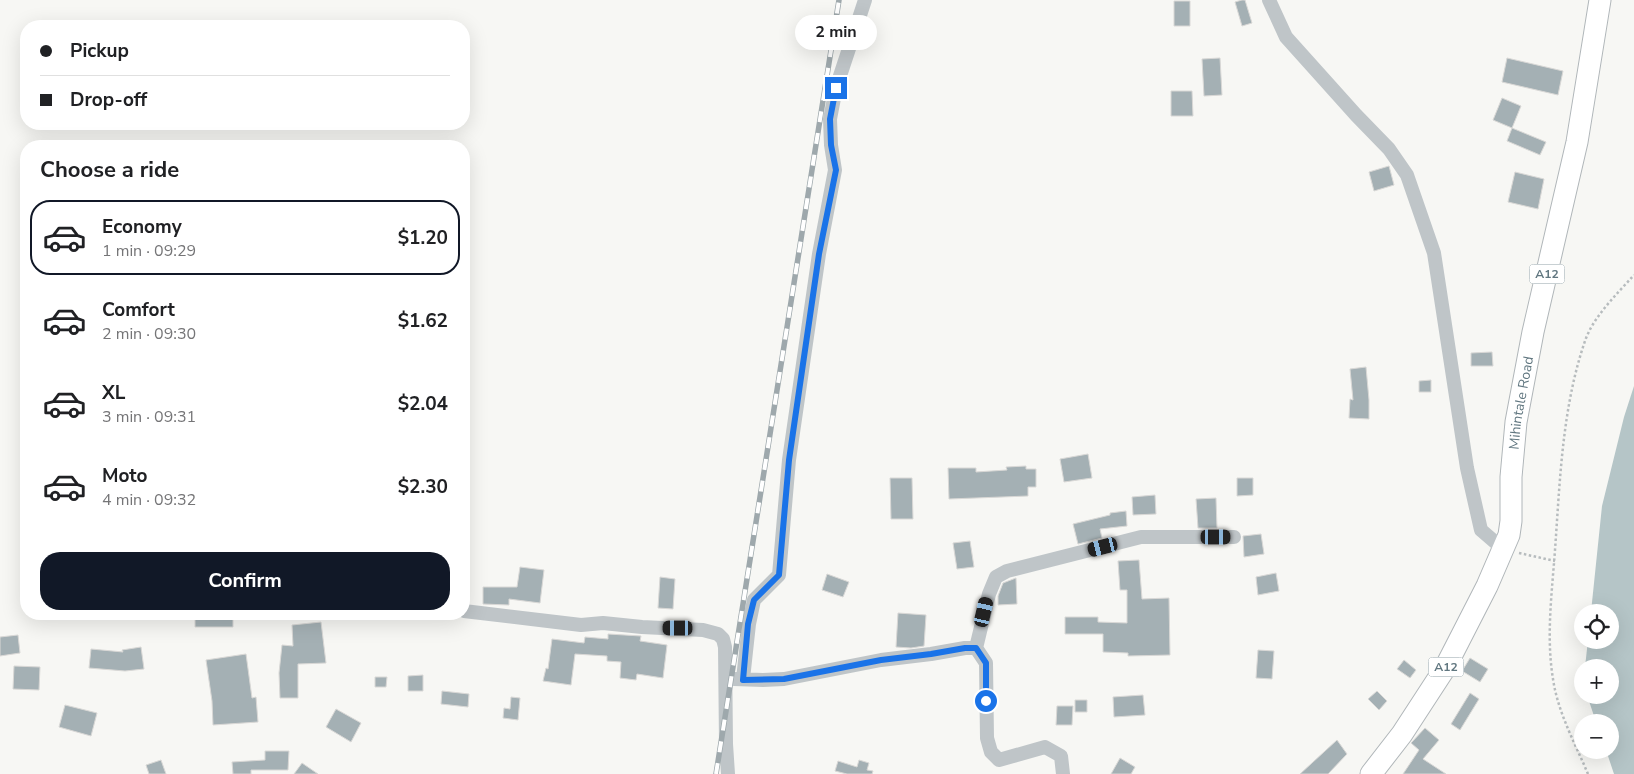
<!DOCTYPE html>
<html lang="en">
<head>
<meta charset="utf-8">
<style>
  :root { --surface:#fff; --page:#f2f2f2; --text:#202124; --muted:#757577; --line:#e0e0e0; --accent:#111827 }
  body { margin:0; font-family:"Nunito Sans",sans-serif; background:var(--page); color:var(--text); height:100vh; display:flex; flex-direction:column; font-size:19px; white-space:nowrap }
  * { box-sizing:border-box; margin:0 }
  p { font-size:16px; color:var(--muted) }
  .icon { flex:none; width:28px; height:28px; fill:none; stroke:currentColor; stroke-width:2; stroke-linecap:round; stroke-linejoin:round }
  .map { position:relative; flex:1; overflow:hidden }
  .side { position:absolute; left:20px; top:140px; width:450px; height:480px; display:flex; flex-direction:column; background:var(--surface); border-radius:20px; box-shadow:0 5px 20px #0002 }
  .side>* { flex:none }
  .hud { position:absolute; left:20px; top:20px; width:450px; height:110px; border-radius:20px; box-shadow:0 5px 20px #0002; display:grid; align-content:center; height:110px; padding:0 20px; background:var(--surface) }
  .tools { position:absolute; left:1574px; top:604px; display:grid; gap:10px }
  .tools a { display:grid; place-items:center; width:45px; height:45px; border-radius:50%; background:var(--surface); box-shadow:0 5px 20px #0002; font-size:25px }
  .end { position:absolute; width:22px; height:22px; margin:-11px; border:6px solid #1a73e8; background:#fff; box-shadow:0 0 0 2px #fff }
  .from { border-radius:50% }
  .bubble { position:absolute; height:35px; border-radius:18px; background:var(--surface); box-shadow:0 5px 20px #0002; font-size:16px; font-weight:700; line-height:35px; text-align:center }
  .car { position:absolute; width:15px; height:30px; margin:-15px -8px; border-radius:6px; box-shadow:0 0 4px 1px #0007; background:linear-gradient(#222 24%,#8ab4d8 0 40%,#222 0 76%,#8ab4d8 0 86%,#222 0) }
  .hud b { display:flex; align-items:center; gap:18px; height:48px; font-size:19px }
  .hud b+b { border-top:1px solid var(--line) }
  .hud i { width:12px; height:12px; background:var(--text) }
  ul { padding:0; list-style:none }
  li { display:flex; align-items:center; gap:15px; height:75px; margin:0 10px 8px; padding:0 10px; border:2px solid transparent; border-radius:20px }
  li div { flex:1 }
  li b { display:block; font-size:19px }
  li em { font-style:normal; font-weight:700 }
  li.selected { border-color:var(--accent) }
  li>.icon { width:45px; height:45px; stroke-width:1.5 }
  h2 { padding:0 20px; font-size:22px; line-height:60px }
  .primary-button { display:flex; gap:10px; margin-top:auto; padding:10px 20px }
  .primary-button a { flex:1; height:58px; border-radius:20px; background:var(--accent); color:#fff; font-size:20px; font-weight:700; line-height:58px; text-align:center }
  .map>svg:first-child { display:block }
  .water { fill:#b5c5c7 }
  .building { fill:#a4b0b4; stroke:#d9d8d6 }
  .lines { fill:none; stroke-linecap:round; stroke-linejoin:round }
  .highway-casing { stroke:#b0b6b9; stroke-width:23 }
  .path { stroke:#b7bcbe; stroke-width:2.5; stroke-dasharray:2.5 2.5; stroke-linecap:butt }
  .minor { stroke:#bfc5c8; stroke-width:14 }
  .highway { stroke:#fff; stroke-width:21 }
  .rail-casing { stroke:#9ea8ac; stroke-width:5.5 }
  .rail { stroke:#fff; stroke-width:4; stroke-dasharray:11; stroke-linecap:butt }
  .route { stroke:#1a73e8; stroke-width:6 }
  .labels { text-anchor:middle; stroke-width:5; stroke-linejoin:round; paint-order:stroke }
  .shield { fill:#fff; stroke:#90a0a6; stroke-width:1 }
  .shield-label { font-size:12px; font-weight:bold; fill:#617780 }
  .street-label { font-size:14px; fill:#617780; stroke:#fff }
</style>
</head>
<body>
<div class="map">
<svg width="1634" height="774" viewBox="0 0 1634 774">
  <rect width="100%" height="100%" fill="#f7f7f4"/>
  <path class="water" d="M1634 386V774H1614L1606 750H1610V722H1596L1587 695H1610V668L1585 667 1588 640H1610V612H1591L1602 506 1624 417Z"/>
  <path class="building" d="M1242 0H1245L1252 23 1242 26 1235 2Z
    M1174 1H1190V26H1174Z
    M1220 58 1222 95 1204 96 1202 59Z
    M1507 58 1563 71 1558 95 1502 82Z
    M1171 91H1192L1193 116H1171Z
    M1502 98 1521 106 1512 128 1493 120Z
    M1512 128 1546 142 1540 155 1507 141Z
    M1389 166 1394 185 1374 191 1369 172Z
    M1515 172 1544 179 1538 209 1508 202Z
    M1492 352 1493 366H1471V353Z
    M1366 367 1369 400V419L1349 418 1350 399 1353 400 1350 369Z
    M1431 380V392H1419V381Z
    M1088 454 1092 478 1064 482 1060 459Z
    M1026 466V469H1036V487H1028V496L949 499 948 468H976V472L1007 470 1006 467Z
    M890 478H912L913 519H891Z
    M1237 478H1253V495L1237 496Z
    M1155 495 1156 514 1133 515 1132 497Z
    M1216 498 1217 528H1198L1196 499Z
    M1126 511 1127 526 1100 529 1102 538 1078 544 1073 524 1110 515V513Z
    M1261 534 1264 554 1244 557 1243 536Z
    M970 541 974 567 957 569 953 543Z
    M1139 560 1142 599 1169 598 1170 655 1128 656V653L1103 652V634H1065V617H1098V622L1127 623V590H1120L1118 561Z
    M520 567 544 570 540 603 509 599V605L483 604V587H517Z
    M1276 573 1279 591 1258 595 1256 577Z
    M827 574 849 582 843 597 822 590Z
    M660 577 675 579 673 609 658 608Z
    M1016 578 1017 604 998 605V596L1003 583Z
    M898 613 926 615 924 646 911 648 896 647Z
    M195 614H233V627H195Z
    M321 622 326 663 298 664V698H280L279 673 282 645 293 646 292 625Z
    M608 634 641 636 640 641 667 645 663 678 637 674 636 680 620 678 621 662 607 661V656L575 654 571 685 543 681 546 668 548 669 552 639 584 643 585 637 608 639Z
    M18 635 20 653 0 656V637Z
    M141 647 144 669 125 671 89 668 91 649 123 652 122 650Z
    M1258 650 1274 651 1272 679 1256 678Z
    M246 654 252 698 256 697 258 722 213 725 212 701 206 660Z
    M1470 658 1488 669 1480 682 1462 671Z
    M1404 660 1416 670 1410 678 1397 669Z
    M14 666 40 667 39 690 13 689Z
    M423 675V691H408V676Z
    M375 677H387L386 687H375Z
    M442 691 469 694 468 707 441 704Z
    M1377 691 1387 701 1379 710 1368 699Z
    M1470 693 1479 699 1460 730 1451 724Z
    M1143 695 1145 715 1114 717 1113 697Z
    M511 697 520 698 518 720 503 718 504 708 510 709Z
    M1075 700H1087V712H1075Z
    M65 705 97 713 91 736 59 727Z
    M1057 706H1073L1072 725H1056Z
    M336 709 361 723 351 742 326 727Z
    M1425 728 1439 740 1423 759 1446 774H1403L1419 750 1411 743Z
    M1337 740 1347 754 1328 774H1300Z
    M265 751H289L288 770H251V774H233L232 762 265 760Z
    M1120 758 1135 767 1131 774H1111Z
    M161 760 166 774H149L146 765Z
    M859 760 869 763 867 770 873 771 872 774H847L835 771 838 761 857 767Z
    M302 763 318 774H294Z"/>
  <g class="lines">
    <g class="highway-casing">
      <g id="highway">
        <path id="s1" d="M1371 774 1402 734 1445 668 1487 586 1509 535 1511 521V477L1516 422 1533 332 1577 142 1600 0"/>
      </g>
    </g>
    <path class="path" d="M1519 553 1555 561
      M1588 774C1575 743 1558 713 1553 679 1546 637 1552 592 1555 550 1560 481 1562 408 1585 341 1593 317 1617 294 1634 275"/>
    <path class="minor" d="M1269 0 1286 37 1356 115 1389 149 1407 175 1434 253 1467 468 1481 530 1503 549
      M464 611 581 625 603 623 642 627 703 630 718 634 723 639 725 647 726 744 728 774
      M734 679 763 680 784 679 881 660 931 654 965 648H976
      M743 679 749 624 754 600 779 575 789 460 819 254 835 170 831 145 830 119 836 88 865 0
      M1063 774 1061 756 1045 747 999 760 991 752 987 738 986 663 976 648 989 594 996 577 1007 571 1141 537H1234"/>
    <use href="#highway" class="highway"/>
    <g class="rail-casing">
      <path id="rail" d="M716 774 839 0"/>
    </g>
    <use href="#rail" class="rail"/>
  </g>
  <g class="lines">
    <path class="route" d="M836 88 830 119 831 145 836 170 819 254 789 460 779 575 754 600 748 624 743 680 784 679 881 660 931 654 965 648H976L986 663V701"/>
  </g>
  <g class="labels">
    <g class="shield">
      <rect x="1529.5" y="264.5" width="35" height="19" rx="4"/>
      <rect x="1428.5" y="657.5" width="35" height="19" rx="4"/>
    </g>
    <g class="shield-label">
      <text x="1547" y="278">A12</text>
      <text x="1446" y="671">A12</text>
    </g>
    <g class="street-label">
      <text dy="5" stroke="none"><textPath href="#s1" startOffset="410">Mihintale Road</textPath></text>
    </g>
  </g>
</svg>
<div class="tools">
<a><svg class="icon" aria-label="locate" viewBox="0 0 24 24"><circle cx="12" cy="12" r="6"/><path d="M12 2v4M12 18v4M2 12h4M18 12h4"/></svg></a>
<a>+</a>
<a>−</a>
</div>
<i class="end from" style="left:986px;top:701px"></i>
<i class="end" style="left:836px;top:88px"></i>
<div class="bubble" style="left:795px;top:15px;width:82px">2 min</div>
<i class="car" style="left:1216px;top:537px;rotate:90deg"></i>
<i class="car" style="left:1103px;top:547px;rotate:256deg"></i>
<i class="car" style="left:984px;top:612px;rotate:13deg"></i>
<i class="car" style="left:678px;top:628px;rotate:270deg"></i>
<div class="hud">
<b><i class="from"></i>Pickup</b>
<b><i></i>Drop-off</b>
</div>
<section class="side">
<h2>Choose a ride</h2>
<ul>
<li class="selected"><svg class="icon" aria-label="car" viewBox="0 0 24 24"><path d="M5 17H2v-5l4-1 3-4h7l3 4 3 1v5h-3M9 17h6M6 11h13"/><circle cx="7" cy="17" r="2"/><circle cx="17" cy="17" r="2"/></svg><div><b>Economy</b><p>1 min · 09:29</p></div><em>$1.20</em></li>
<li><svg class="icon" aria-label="car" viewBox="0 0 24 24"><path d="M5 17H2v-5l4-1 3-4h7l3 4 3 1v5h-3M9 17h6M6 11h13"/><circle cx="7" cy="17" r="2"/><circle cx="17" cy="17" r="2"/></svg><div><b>Comfort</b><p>2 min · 09:30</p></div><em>$1.62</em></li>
<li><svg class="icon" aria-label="car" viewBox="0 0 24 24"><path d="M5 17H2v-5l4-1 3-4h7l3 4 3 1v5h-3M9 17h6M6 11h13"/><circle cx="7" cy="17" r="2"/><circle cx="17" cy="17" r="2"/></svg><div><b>XL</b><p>3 min · 09:31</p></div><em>$2.04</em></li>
<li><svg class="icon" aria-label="car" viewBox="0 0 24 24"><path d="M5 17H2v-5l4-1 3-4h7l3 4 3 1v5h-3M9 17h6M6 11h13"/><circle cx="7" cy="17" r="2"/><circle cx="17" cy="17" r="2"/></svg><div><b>Moto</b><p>4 min · 09:32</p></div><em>$2.30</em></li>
</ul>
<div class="primary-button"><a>Confirm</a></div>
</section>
</div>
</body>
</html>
